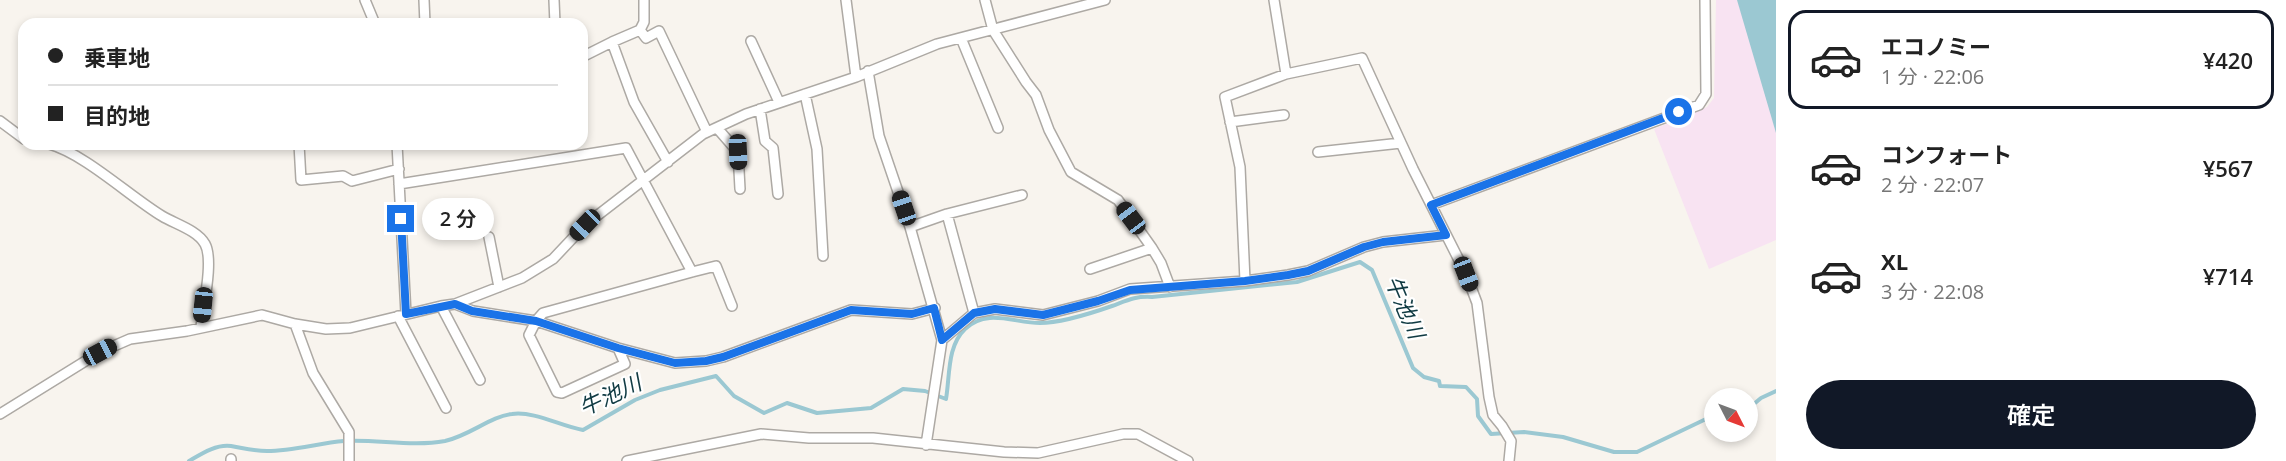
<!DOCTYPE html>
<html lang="ja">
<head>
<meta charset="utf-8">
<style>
  :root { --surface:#fff; --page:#f2f2f2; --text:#222; --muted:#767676; --line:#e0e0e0; --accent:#111827 }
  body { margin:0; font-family:"Open Sans","Noto Sans JP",sans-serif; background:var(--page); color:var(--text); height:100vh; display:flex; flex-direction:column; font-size:22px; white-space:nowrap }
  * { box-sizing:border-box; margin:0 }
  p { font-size:20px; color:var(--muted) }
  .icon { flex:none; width:33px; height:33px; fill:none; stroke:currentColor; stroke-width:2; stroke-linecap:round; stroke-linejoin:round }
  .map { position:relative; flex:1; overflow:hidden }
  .drawer { display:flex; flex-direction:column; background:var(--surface); width:510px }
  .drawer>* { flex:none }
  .top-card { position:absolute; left:18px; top:18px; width:570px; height:132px; border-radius:18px; box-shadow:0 3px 9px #0003; display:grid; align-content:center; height:132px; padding:0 30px; background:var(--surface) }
  .needle { width:39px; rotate:132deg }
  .buttons { position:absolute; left:1704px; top:388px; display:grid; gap:12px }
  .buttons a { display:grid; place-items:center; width:54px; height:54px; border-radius:50%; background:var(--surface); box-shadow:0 3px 9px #0003; font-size:30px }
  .end { position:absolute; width:27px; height:27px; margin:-14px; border:8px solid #1a73e8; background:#fff; box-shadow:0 0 0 3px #fff }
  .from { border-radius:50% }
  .bubble { position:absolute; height:42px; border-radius:21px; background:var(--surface); box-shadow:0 3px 9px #0003; font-size:20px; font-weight:600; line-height:42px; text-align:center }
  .car { position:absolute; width:18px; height:36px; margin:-18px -9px; border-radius:8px; box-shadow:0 0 4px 2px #0007; background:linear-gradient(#222 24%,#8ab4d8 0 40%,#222 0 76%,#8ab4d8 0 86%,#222 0) }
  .top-card b { display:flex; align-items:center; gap:21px; height:57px; font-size:22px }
  .top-card b+b { border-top:2px solid var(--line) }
  .top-card i { width:15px; height:15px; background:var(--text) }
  ul { padding:10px 0 0; list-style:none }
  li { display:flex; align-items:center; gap:18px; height:99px; margin:0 12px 9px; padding:0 18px; border:3px solid transparent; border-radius:18px }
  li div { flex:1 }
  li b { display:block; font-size:22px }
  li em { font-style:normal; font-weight:600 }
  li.selected { border-color:var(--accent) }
  li>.icon { width:54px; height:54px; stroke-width:1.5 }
  .primary-button { display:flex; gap:12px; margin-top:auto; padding:12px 30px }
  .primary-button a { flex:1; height:69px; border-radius:36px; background:var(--accent); color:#fff; font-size:24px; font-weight:600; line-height:69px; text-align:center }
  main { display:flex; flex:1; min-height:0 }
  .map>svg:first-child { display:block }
  .industrial { fill:#f8e3f2 }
  .water { fill:#9bc8d2 }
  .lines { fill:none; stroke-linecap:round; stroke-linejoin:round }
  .stream { stroke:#9bc8d2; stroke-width:4 }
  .street-casing { stroke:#ada9a4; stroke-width:12 }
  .street { stroke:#fff; stroke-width:9 }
  .route { stroke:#1a73e8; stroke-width:8 }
  .labels { text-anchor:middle; stroke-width:4.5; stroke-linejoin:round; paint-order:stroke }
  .water-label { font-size:22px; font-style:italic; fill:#113b43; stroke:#fff }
</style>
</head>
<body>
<main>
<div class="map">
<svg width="1776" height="461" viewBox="0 0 1776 461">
  <rect width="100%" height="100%" fill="#f8f4ee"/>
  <path class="industrial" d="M1716 0H1776V240L1709 269 1654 129 1707 107 1714 98Z"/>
  <path class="water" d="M1737 0H1776V133Z"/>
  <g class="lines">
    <path class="stream" d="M1748 409 1761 398 1776 391
      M189 461C201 454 216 444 231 446 243 448 254 451 267 451 293 451 319 443 344 441 377 439 412 447 445 441 469 436 491 416 512 414 535 411 560 426 583 430L635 400 660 390 716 376 734 396 764 413 787 403 817 413 871 408 903 389 925 391 946 399C950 376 947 346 965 329 987 308 1014 323 1040 323 1062 323 1092 313 1112 306 1128 300 1135 296 1152 297L1297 282 1360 262 1372 270 1413 368 1424 377 1439 381 1440 386 1466 387 1477 399 1478 416 1491 434 1524 432 1563 437 1614 452H1637L1706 419 1714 417"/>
    <g class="street-casing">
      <path id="street" d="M365 0 375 24
        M424 0 425 24
        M554 0 555 24
        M846 0 856 77
        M985 0 993 30 1026 82 1036 95 1049 130 1071 172 1118 200 1152 248 1161 263 1170 287
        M1274 0 1286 74
        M640 30 646 38 659 31 707 132
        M961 38 998 128
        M751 41 779 102
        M612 42 640 30 644 22V0
        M582 57 612 42 634 102 668 162
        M868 71 879 136 910 227 942 340 926 445
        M805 94 817 149 823 256
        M760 109 765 141 773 148 778 194
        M0 121 24 139
        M1230 122 1284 115
        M717 128 738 152 740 189
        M49 144C85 154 129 196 162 216 175 224 197 230 205 244 214 260 203 307 201 327
        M299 144 301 180 343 176 352 181 399 169
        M397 144 406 314
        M1318 152 1401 143
        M399 184 626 148 692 272 543 313 536 321 529 335 557 392 562 393 625 364 618 348
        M1431 205 1699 105 1706 94 1705 0
        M947 214 974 313
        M910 227 947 214 1022 195
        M489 237 499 287
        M1090 269 1152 248
        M692 272 716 266 732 306
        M1245 281 1240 167 1225 97 1286 74 1362 58 1413 169 1466 274 1477 303 1489 397 1493 415 1502 426 1511 441 1509 461
        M455 304 473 311 536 321 618 348 675 363 706 361 723 357 851 310 912 314 935 308
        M441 306 480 380
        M398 316 446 408
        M295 324 313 373 349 432V461
        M942 340 974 313 995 309 1043 315 1098 301 1130 289 1245 281 1288 275 1308 271 1364 247 1383 242 1446 235
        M0 414 100 352 130 339 187 331 262 315 295 324 326 329 350 328 441 306 455 304 522 278 553 259 585 225 703 134 746 114 856 77 937 44 1105 0
        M231 461V459
        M627 461 761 434 809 438H873L1004 452 1038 453 1123 434H1138L1188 461"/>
    </g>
    <use href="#street" class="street"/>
  </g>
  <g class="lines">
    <path class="route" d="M401 219 406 314 455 304 472 311 536 321 618 348 675 363 706 361 723 357 851 310 912 314 934 308 942 340 974 313 995 309 1043 315 1098 301 1130 290 1245 281 1288 275 1308 271 1364 247 1383 242 1446 235 1431 205 1679 112"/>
  </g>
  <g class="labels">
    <g class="water-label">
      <text transform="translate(1405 307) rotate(67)" y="8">牛池川</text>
      <text transform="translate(610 395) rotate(-25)" y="8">牛池川</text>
    </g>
  </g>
</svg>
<div class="buttons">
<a><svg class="needle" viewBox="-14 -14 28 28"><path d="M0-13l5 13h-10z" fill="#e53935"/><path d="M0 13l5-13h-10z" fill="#767676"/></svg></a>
</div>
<i class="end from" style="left:1679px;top:112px"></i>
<i class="end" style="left:401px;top:219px"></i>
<div class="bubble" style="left:422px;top:198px;width:72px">2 分</div>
<i class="car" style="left:738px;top:152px;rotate:178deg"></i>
<i class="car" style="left:904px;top:208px;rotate:341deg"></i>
<i class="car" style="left:1131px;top:218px;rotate:323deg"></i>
<i class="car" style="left:585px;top:225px;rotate:224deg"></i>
<i class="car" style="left:1466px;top:274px;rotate:159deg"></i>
<i class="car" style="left:203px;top:305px;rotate:186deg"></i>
<i class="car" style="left:100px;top:352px;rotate:62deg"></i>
<div class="top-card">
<b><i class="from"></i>乗車地</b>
<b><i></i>目的地</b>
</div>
</div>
<section class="drawer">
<ul>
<li class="selected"><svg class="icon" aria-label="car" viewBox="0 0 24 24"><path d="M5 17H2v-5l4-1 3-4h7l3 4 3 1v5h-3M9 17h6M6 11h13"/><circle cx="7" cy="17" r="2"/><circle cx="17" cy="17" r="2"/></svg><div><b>エコノミー</b><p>1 分 · 22:06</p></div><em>¥420</em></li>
<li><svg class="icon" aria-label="car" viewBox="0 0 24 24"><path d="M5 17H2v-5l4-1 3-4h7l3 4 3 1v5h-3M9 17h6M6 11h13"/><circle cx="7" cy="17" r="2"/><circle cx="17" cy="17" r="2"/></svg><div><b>コンフォート</b><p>2 分 · 22:07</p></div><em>¥567</em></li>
<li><svg class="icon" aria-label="car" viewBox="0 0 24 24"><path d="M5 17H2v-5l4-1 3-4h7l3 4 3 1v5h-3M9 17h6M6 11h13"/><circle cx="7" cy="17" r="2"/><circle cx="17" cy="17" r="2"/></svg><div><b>XL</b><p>3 分 · 22:08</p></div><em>¥714</em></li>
</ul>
<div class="primary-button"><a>確定</a></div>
</section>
</main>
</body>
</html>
